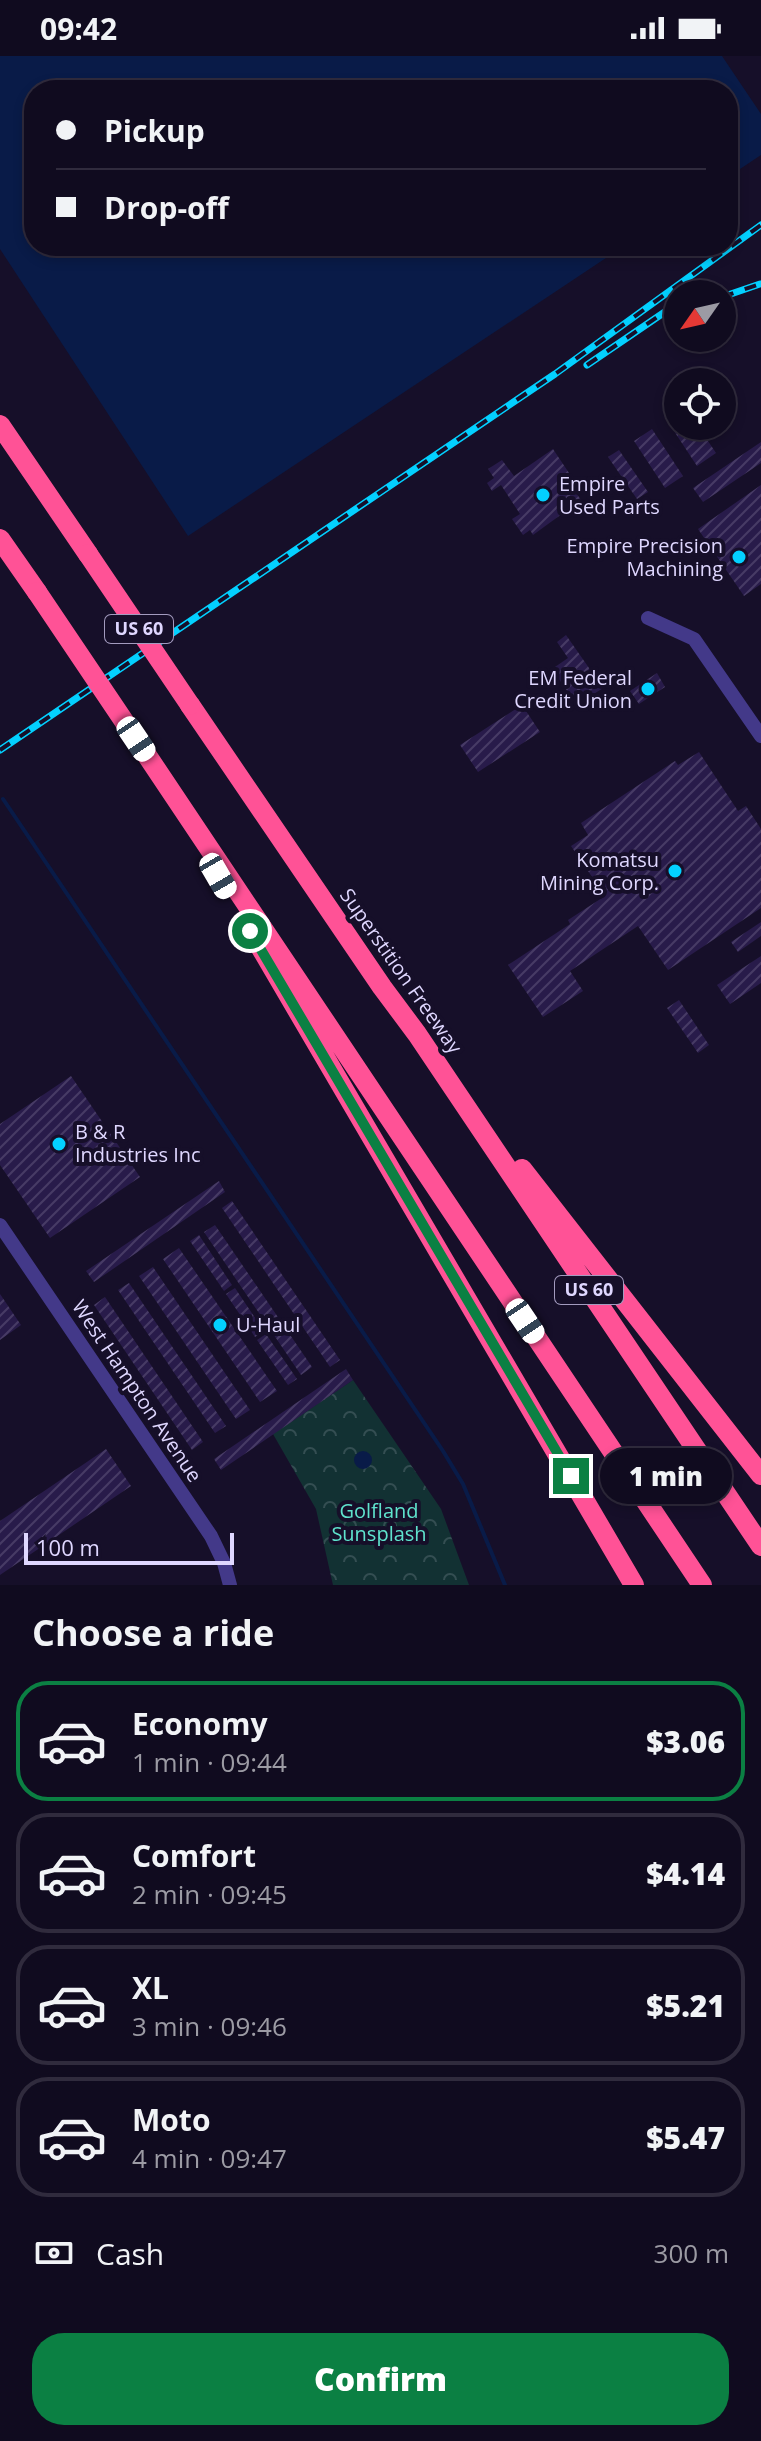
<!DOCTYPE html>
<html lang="en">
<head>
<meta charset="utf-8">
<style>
  :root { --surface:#100b1f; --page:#1e192c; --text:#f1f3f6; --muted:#9c9ba4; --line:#302b3d; --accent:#0b8043 }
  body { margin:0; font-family:"Open Sans",sans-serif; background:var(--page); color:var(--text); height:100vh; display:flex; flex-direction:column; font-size:30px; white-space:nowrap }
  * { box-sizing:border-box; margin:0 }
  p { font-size:26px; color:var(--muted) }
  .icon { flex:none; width:44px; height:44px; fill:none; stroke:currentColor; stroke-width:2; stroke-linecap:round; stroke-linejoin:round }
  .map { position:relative; height:1529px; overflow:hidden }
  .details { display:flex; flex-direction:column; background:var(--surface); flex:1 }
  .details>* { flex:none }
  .top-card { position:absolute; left:24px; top:24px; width:714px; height:176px; border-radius:32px; box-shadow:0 4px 12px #0003,0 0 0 2px var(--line); display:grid; align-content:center; height:176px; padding:0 32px; background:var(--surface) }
  .needle { width:52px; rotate:236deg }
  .controls { position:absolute; left:664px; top:224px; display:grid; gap:16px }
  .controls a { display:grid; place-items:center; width:72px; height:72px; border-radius:50%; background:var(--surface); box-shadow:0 4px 12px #0003,0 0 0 2px var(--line); font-size:40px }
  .scale { position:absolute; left:24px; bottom:20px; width:210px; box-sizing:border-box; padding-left:8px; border:4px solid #dfd7ff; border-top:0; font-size:22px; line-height:28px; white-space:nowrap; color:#dfd7ff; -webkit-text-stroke:6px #160f29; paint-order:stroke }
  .end { position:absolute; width:36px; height:36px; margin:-18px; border:10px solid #0b8043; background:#fff; box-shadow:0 0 0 4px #fff }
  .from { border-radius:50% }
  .bubble { position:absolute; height:56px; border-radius:28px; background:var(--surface); box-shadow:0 4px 12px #0003,0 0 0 2px var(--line); font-size:26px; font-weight:800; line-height:56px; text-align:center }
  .car { position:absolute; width:24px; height:48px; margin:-24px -12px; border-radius:10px; box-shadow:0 0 6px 2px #0007; background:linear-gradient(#fff 24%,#345 0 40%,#fff 0 76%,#345 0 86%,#fff 0) }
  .top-card b { display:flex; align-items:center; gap:28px; height:76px; font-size:30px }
  .top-card b+b { border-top:2px solid var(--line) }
  .top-card i { width:20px; height:20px; background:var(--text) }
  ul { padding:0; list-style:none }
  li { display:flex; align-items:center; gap:24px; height:120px; margin:0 16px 12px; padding:0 16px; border:4px solid var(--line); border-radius:32px }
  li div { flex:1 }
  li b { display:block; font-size:30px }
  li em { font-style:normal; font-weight:800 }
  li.active { border-color:var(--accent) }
  li>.icon { width:72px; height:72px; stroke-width:1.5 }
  h2 { padding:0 32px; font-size:36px; line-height:96px }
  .pay { display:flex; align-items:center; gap:20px; height:88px; padding:0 32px; font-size:30px }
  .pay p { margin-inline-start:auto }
  .button { display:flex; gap:16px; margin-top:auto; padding:16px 32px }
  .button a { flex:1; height:92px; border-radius:32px; background:var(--accent); color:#fff; font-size:32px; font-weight:800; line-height:92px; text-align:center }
  .status { display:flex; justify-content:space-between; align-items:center; height:56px; padding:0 40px; background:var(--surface); direction:ltr }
  .status svg { height:22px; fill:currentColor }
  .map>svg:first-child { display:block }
  .park { fill:url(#park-crowns) }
  .water { fill:#091b48 }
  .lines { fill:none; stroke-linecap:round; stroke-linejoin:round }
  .stream { stroke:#091b48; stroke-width:4 }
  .building { fill:url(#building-hatch) }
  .minor { stroke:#433989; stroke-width:14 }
  .highway { stroke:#ff5296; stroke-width:20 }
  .rail-casing { stroke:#03d0ff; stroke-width:7 }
  .rail { stroke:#160f29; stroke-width:4; stroke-dasharray:12; stroke-linecap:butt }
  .highway-bridge { stroke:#ff5296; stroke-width:20 }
  .route { stroke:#0b8043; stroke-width:10 }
  .poi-dot { fill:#03d0ff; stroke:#160f29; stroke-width:3 }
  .labels { text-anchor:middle; stroke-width:8; stroke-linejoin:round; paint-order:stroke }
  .shield { fill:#160f29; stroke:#a39bbf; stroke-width:2 }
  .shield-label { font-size:18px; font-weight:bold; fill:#dfd7ff }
  .poi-label { font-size:20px; fill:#dfd7ff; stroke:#160f29; text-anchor:start }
  .street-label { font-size:20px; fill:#dfd7ff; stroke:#160f29 }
  .park-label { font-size:20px; fill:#5fe3cd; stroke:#160f29 }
</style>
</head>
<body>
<div class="status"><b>09:42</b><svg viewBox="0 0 49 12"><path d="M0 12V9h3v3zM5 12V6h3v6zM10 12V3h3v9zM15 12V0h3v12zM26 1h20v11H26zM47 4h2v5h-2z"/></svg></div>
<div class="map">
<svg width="761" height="1529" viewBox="0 0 761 1529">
  <defs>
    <pattern id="park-crowns" width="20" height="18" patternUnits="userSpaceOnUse" patternTransform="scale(2)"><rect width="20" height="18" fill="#123133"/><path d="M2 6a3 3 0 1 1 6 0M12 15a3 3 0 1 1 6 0" fill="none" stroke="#344e52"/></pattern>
    <pattern id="building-hatch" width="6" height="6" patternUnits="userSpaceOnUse" patternTransform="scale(2)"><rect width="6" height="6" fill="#281b4a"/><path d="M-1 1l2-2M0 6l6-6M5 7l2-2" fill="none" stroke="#473b65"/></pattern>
  </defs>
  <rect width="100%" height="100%" fill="#160f29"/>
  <path class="park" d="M353 1324 441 1453 469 1529H333L316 1453 273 1378Z"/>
  <path class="water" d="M0 0H722L761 58V99L728 121V34H34V190H624L188 480 0 193Z
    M354 1404a9 9 0 1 1 18 0a9 9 0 1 1-18 0Z"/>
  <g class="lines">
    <path class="stream" d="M3 743 443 1395 463 1428 505 1529"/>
  </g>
  <path class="building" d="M678 355V370H698L716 397 697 410 666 363Z
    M652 373 683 420 665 432 634 385Z
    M761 386V407L703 446 693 432Z
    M553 393 569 417 557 425 560 429 567 424 581 444 533 479 530 474 523 479 512 463 520 458 501 429 492 435 487 427 494 422 488 413 502 404 514 420Z
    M619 394 648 436 637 443 608 401Z
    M761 429V528L744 540 698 473Z
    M566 579 603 632 577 649 552 613 568 602 557 586Z
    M657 617 665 631 639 648 630 635Z
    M522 649 540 676 478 716 460 689Z
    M699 696 738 755 746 750 761 773V852L668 914 638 870 570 915 583 935 543 961 508 909 570 868 568 864 605 840 571 790 588 779 581 767 675 705 678 709Z
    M761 866V880L738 896 731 886Z
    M761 900V927L730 948 717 929Z
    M679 944 709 989 698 997 667 952Z
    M71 1020 140 1121 50 1182 0 1109V1068Z
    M219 1125 225 1136 94 1226 86 1215Z
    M232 1145 340 1304 330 1311 222 1152Z
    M215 1169 312 1311 301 1319 204 1176Z
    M199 1179 232 1229 224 1235 190 1185Z
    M179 1192 277 1335 260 1346 163 1203Z
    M153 1211 250 1354 236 1363 139 1220Z
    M129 1227 226 1370 215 1377 118 1234Z
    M235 1232 264 1275 255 1281 226 1238Z
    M0 1238 21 1269 0 1284Z
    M105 1241 203 1386 192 1394 94 1249Z
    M266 1278 297 1323 288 1329 257 1284Z
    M346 1313 353 1324 221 1414 214 1403Z
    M106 1393 131 1430 0 1519V1465Z"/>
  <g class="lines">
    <path class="minor" d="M648 562 694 583 761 680
      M0 1169 211 1480 224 1507 230 1529"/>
    <path class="highway" d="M0 369 88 498
      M0 483 37 536
      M190 649 382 931 417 978 761 1490
      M136 683 702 1529
      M255 882 634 1529
      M522 1113 761 1419"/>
    <g class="rail-casing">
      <path id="rail" d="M692 238 695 236
        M722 241 760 228
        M587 309 678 247
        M0 694 555 318 761 169"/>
    </g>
    <use href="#rail" class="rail"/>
    <path class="highway-bridge" d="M88 498 190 649
      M37 536 136 683"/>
  </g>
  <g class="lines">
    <path class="route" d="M250 875 571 1420"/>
  </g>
  <g class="poi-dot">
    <circle cx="543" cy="439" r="8"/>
    <circle cx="739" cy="501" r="8"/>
    <circle cx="648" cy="633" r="8"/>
    <circle cx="675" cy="815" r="8"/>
    <circle cx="59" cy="1088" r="8"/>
    <circle cx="220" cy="1269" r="8"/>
  </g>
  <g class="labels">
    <g class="shield">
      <rect x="105" y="559" width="68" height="28" rx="6"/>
      <rect x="555" y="1220" width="68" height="28" rx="6"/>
    </g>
    <g class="shield-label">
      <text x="139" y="579">US 60</text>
      <text x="589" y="1240">US 60</text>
    </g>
    <g class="poi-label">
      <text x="559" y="435">Empire<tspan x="559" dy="23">Used Parts</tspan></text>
      <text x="723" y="497" text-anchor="end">Empire Precision<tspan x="723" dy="23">Machining</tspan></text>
      <text x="632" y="629" text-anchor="end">EM Federal<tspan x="632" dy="23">Credit Union</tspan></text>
      <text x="659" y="811" text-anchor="end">Komatsu<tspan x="659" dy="23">Mining Corp.</tspan></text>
      <text x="75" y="1083">B &amp; R<tspan x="75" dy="23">Industries Inc</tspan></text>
      <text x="236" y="1276">U-Haul</text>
    </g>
    <g class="street-label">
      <text transform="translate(401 915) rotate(55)" y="7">Superstition Freeway</text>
      <text transform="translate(137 1335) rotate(56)" y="7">West Hampton Avenue</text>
    </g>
    <g class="park-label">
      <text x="379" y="1462">Golfland<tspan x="379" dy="23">Sunsplash</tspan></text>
    </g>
  </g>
</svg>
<div class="controls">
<a><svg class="needle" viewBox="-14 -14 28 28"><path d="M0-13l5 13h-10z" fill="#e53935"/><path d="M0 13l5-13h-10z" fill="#9c9ba4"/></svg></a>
<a><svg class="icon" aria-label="locate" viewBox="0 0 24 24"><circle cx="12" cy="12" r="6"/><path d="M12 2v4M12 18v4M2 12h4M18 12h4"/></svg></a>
</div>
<div class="scale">100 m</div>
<i class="end from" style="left:250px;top:875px"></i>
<i class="end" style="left:571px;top:1420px"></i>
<div class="bubble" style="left:600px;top:1392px;width:132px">1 min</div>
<i class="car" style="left:136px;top:683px;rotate:146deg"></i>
<i class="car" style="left:218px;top:820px;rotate:150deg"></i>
<i class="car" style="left:525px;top:1265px;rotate:146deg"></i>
<div class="top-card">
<b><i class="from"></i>Pickup</b>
<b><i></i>Drop-off</b>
</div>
</div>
<section class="details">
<h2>Choose a ride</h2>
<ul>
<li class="active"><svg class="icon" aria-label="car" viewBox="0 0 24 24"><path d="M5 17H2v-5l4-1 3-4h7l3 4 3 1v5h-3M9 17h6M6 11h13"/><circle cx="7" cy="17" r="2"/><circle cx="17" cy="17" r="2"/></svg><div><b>Economy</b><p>1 min · 09:44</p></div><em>$3.06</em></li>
<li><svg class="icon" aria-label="car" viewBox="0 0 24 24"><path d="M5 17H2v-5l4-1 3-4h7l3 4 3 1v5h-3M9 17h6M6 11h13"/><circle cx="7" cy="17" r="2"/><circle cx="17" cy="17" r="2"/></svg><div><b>Comfort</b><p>2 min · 09:45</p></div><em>$4.14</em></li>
<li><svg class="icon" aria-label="car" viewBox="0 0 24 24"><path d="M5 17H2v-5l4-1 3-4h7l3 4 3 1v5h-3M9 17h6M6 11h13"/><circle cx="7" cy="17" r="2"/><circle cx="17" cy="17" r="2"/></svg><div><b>XL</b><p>3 min · 09:46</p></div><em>$5.21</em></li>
<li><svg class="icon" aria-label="car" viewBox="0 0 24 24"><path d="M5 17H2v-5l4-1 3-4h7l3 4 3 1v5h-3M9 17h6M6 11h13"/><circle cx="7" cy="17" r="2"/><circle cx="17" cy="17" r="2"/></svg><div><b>Moto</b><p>4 min · 09:47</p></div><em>$5.47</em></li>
</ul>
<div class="pay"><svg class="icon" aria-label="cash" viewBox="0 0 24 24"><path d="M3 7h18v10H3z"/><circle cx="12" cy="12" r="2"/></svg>Cash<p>300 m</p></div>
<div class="button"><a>Confirm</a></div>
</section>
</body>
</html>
